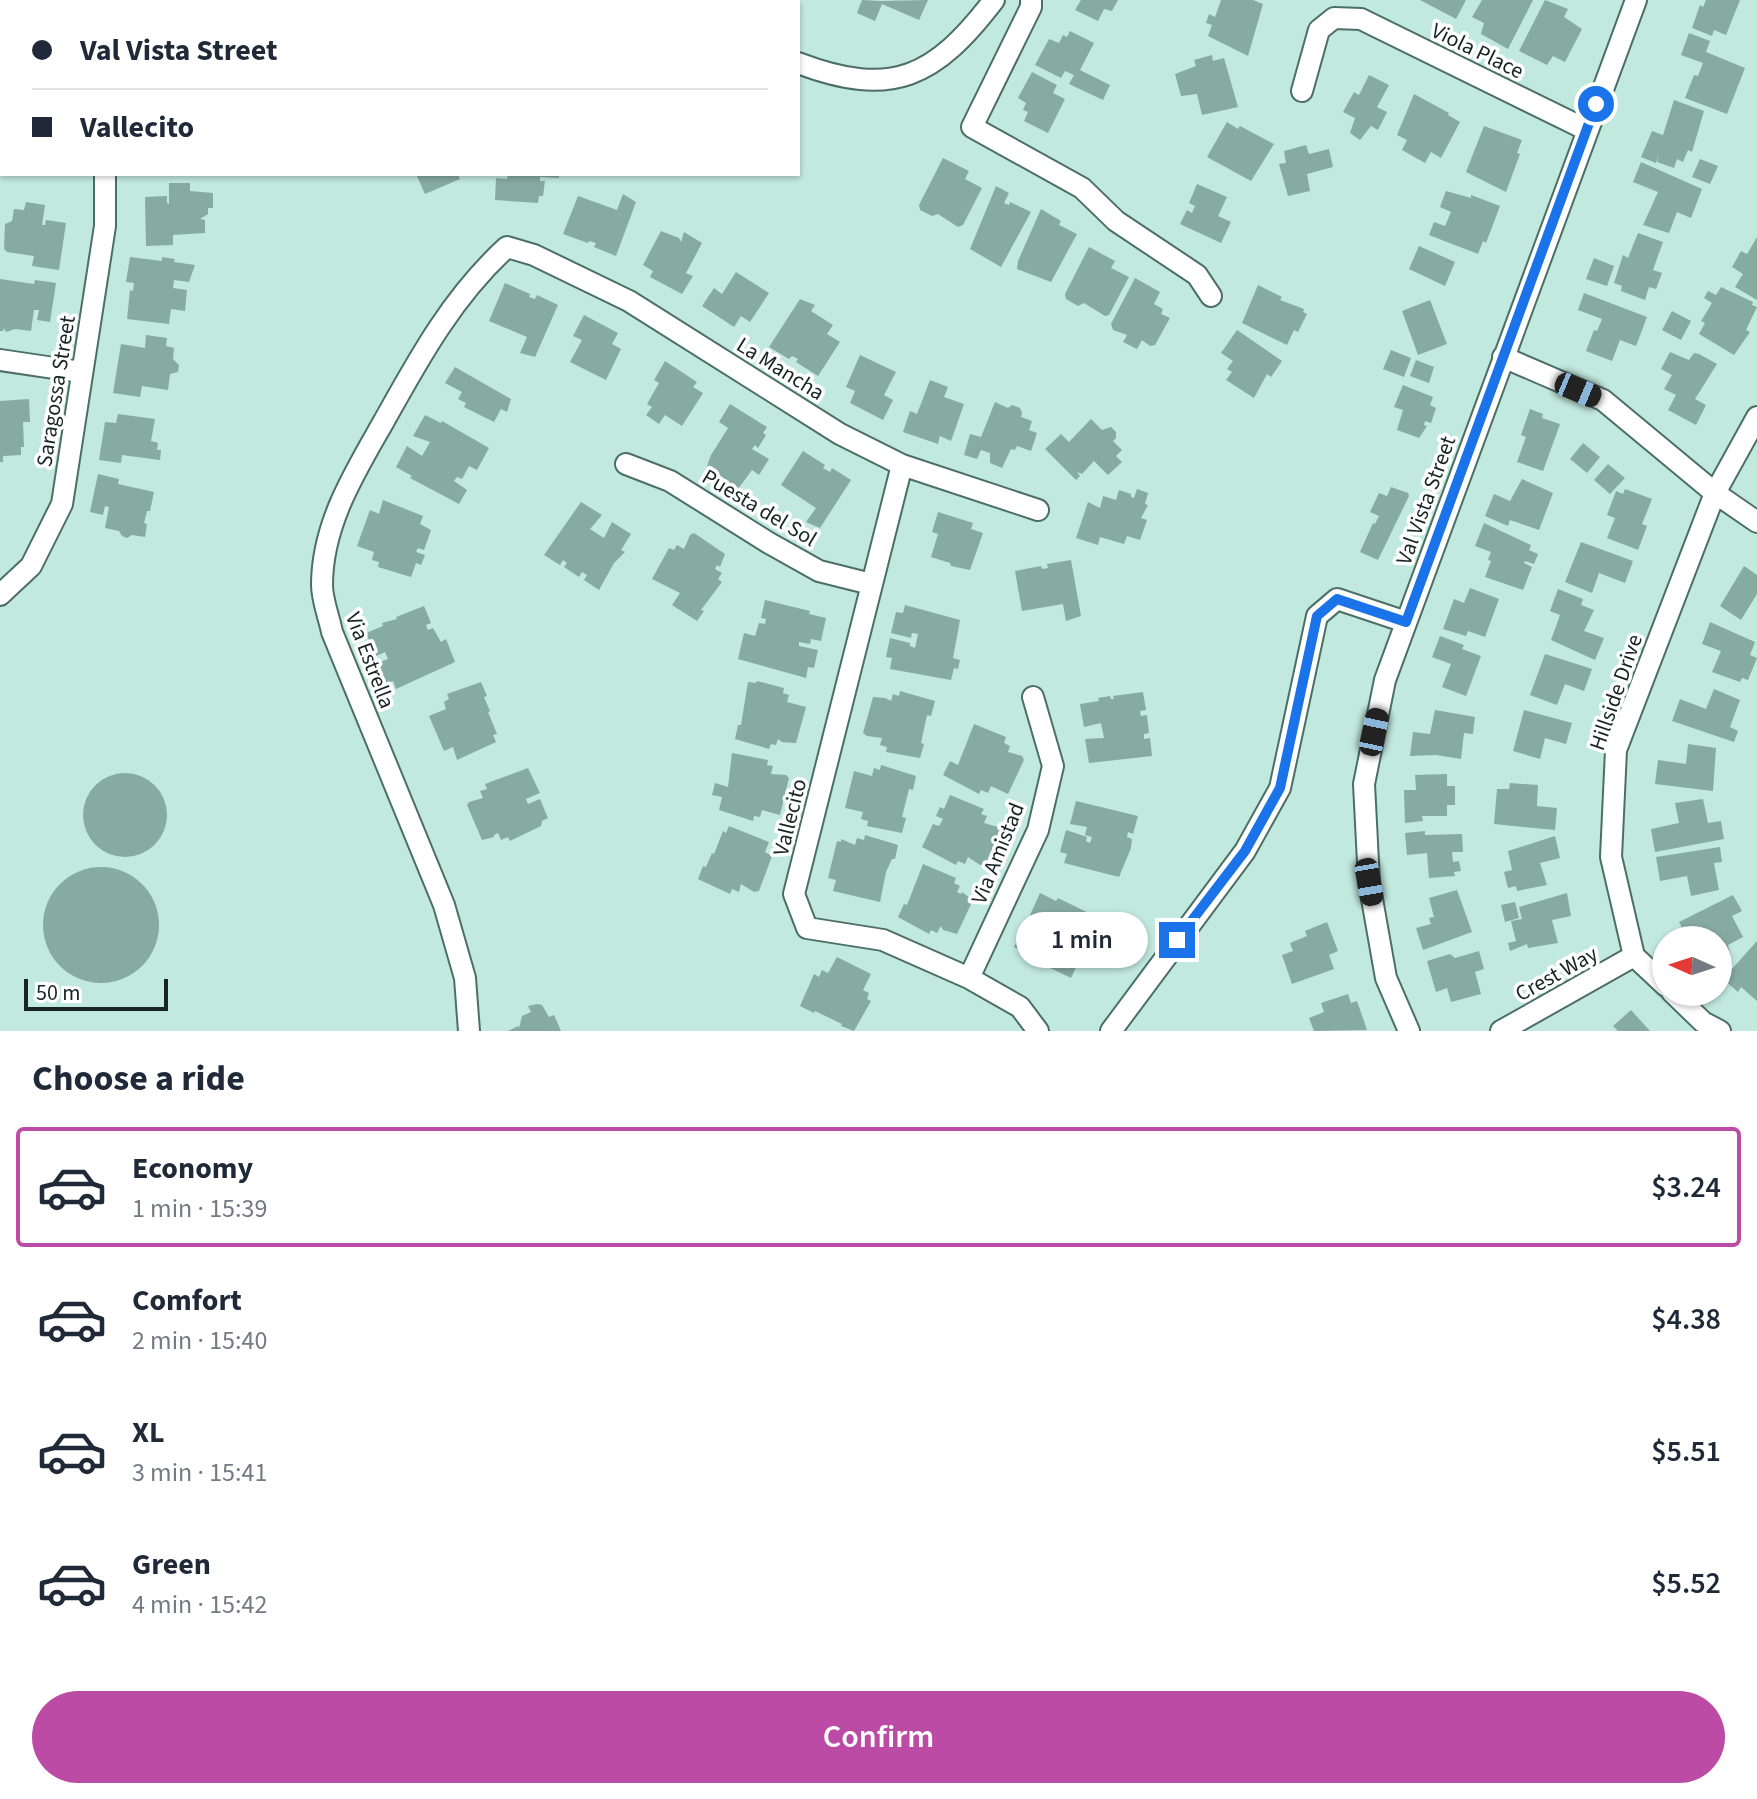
<!DOCTYPE html>
<html lang="en">
<head>
<meta charset="utf-8">
<style>
  :root { --surface:#fff; --page:#f6f6f7; --text:#1f2937; --muted:#747a83; --line:#e0e1e3; --accent:#bc4ba6 }
  body { margin:0; font-family:"Source Sans 3",sans-serif; background:var(--page); color:var(--text); height:100vh; display:flex; flex-direction:column; font-size:30px; white-space:nowrap }
  * { box-sizing:border-box; margin:0 }
  p { font-size:26px; color:var(--muted) }
  .icon { flex:none; width:44px; height:44px; fill:none; stroke:currentColor; stroke-width:2; stroke-linecap:round; stroke-linejoin:round }
  .map { position:relative; height:1031px; overflow:hidden }
  .details { display:flex; flex-direction:column; background:var(--surface); flex:1 }
  .details>* { flex:none }
  .top-card { position:absolute; left:0px; top:0px; width:800px; height:176px; box-shadow:0 2px 6px #0004; display:grid; align-content:center; height:176px; padding:0 32px; background:var(--surface) }
  .needle { width:52px; rotate:273deg }
  .buttons { position:absolute; left:1652px; top:926px; display:grid; gap:16px }
  .buttons a { display:grid; place-items:center; width:80px; height:80px; border-radius:50%; background:var(--surface); box-shadow:0 2px 6px #0004; font-size:40px }
  .scale { position:absolute; left:24px; bottom:20px; width:144px; box-sizing:border-box; padding-left:8px; border:4px solid #162521; border-top:0; font-size:22px; line-height:28px; white-space:nowrap; color:#162521; -webkit-text-stroke:6px #fff; paint-order:stroke }
  .end { position:absolute; width:36px; height:36px; margin:-18px; border:10px solid #1a73e8; background:#fff; box-shadow:0 0 0 4px #fff }
  .from { border-radius:50% }
  .bubble { position:absolute; height:56px; border-radius:28px; background:var(--surface); box-shadow:0 2px 6px #0004; font-size:26px; font-weight:600; line-height:56px; text-align:center }
  .car { position:absolute; width:24px; height:48px; margin:-24px -12px; border-radius:10px; box-shadow:0 0 6px 2px #0007; background:linear-gradient(#222 24%,#8ab4d8 0 40%,#222 0 76%,#8ab4d8 0 86%,#222 0) }
  .top-card b { display:flex; align-items:center; gap:28px; height:76px; font-size:30px }
  .top-card b+b { border-top:2px solid var(--line) }
  .top-card i { width:20px; height:20px; background:var(--text) }
  ul { padding:0; list-style:none }
  li { display:flex; align-items:center; gap:24px; height:120px; margin:0 16px 12px; padding:0 16px; border:4px solid transparent; border-radius:8px }
  li div { flex:1 }
  li b { display:block; font-size:30px }
  li em { font-style:normal; font-weight:600 }
  li.on { border-color:var(--accent) }
  li>.icon { width:72px; height:72px; stroke-width:1.5 }
  h2 { padding:0 32px; font-size:36px; line-height:96px }
  .button { display:flex; gap:16px; margin-top:auto; padding:16px 32px }
  .button a { flex:1; height:92px; border-radius:48px; background:var(--accent); color:#fff; font-size:32px; font-weight:600; line-height:92px; text-align:center }
  .map>svg:first-child { display:block }
  .building { fill:#86aba0 }
  .lines { fill:none; stroke-linecap:round; stroke-linejoin:round }
  .street-casing { stroke:#4c6f65; stroke-width:24 }
  .street { stroke:#fff; stroke-width:20 }
  .route { stroke:#1a73e8; stroke-width:10 }
  .labels { text-anchor:middle; stroke-width:7; stroke-linejoin:round; paint-order:stroke }
  .street-label { font-size:22px; fill:#162521; stroke:#fff }
</style>
</head>
<body>
<div class="map">
<svg width="1757" height="1031" viewBox="0 0 1757 1031">
  <rect width="100%" height="100%" fill="#c2e9de"/>
  <path class="building" d="M862 0 881 1 928 0 919 20 882 4 875 21 857 13Z
    M1081 0H1118L1112 11 1104 9 1098 21 1075 10Z
    M1221 0H1253L1263 4 1248 56 1208 36 1212 25 1206 23 1209 14 1215 17Z
    M1420 0H1466L1456 19Z
    M1482 0H1533L1508 49 1481 34 1484 23 1472 17Z
    M1545 0 1568 9 1564 17 1582 29 1565 62 1553 56 1547 65 1519 51Z
    M1706 0H1740L1726 35 1714 30 1712 36 1692 28 1700 5 1703 7Z
    M1070 31 1094 43 1080 70 1110 85 1103 100 1069 84 1074 75 1065 71 1061 78 1035 65 1049 39 1059 43 1063 35 1067 37Z
    M1689 33 1710 41 1706 52 1745 68 1727 114 1685 98 1694 75 1698 76 1703 63 1681 55Z
    M1212 55 1213 61 1224 58 1238 107 1202 115 1197 94 1181 96 1175 74 1196 66 1194 60Z
    M1032 72 1057 85 1053 93 1065 99 1048 133 1024 121 1028 112 1023 110 1026 103 1018 98Z
    M1369 75 1389 85 1377 107 1387 112 1378 130 1371 126 1360 140 1350 133 1355 118 1343 112 1354 92 1359 95Z
    M1414 94 1449 113 1448 115 1460 122 1441 158 1431 152 1425 163 1402 150 1407 140 1397 135Z
    M1674 100 1704 111 1692 152 1688 150 1683 162 1677 159 1674 168 1657 162 1659 153 1656 163 1641 157 1652 131 1663 135Z
    M1227 122 1238 129 1240 126 1274 144 1251 181 1207 157Z
    M1484 126 1522 140 1517 153 1520 154 1506 192 1466 172Z
    M1306 145 1309 154 1329 149 1333 167 1307 174 1310 191 1288 196 1279 164 1286 163 1284 151Z
    M943 158 969 171 965 179 982 188 963 225 958 227 938 214 932 216 920 210 919 205Z
    M1700 159 1718 166 1710 184 1692 177Z
    M1641 162 1702 189 1691 218 1677 212 1669 233 1643 225 1658 192 1633 182Z
    M416 174H458L460 179 425 194Z
    M508 174H559V178L540 177V181H545L543 196H539L538 203 495 200 496 178 507 179Z
    M169 183H190V191L213 193V208H208V214L200 219 205 220V233L173 235V245L146 246 145 197 167 196V203L169 204Z
    M1197 184 1227 197 1218 216 1231 222 1221 243 1180 224 1187 210 1192 213 1195 206 1189 203Z
    M996 186 1009 193 1004 203 1009 205 1010 202 1031 212 1001 267 970 249Z
    M1446 191 1471 198V195L1500 206 1486 243 1483 241 1478 254 1429 235 1434 222 1445 226 1451 212 1440 207Z
    M623 194 636 202 616 256 594 247 596 243 589 241 588 243 563 234 578 196 617 210Z
    M26 202 45 205 42 225H45L46 220 66 223 59 270 32 266 34 256 7 252 4 249 5 224 12 221 14 209 24 210Z
    M1041 209 1061 221 1059 225 1077 234 1051 282 1017 269 1018 261Z
    M661 231 679 238 681 242 684 232 702 243 686 273 693 276 682 294 650 277 653 271 643 265Z
    M1638 233 1663 242 1653 270 1662 273 1656 289 1649 287 1645 300 1621 291 1622 286 1614 283 1623 255 1628 258Z
    M1757 237V300L1735 287 1743 274 1732 267 1741 251 1747 254Z
    M1419 246 1455 262 1445 286 1409 269Z
    M1089 247 1115 261 1111 268 1129 277 1109 315 1105 316 1084 303 1078 306 1066 299 1065 294Z
    M130 257 162 261V257L175 259 174 262 195 265 189 282 174 280 173 288 187 290 185 311 171 309 169 324 127 319 130 290 133 291 134 283 126 282Z
    M1594 258 1614 266 1607 286 1586 279Z
    M736 272 769 293 750 322 741 316 734 327 702 306 714 288 722 294Z
    M1135 278 1160 292 1154 304 1163 309 1161 314 1170 318 1155 345 1150 346 1142 340 1137 349 1123 342 1127 335 1113 330 1111 324Z
    M0 279 34 284 35 280 56 283 50 322 37 320 39 310H34L31 331 15 329 6 332 4 328 3 331H0Z
    M505 283 530 294 529 297 535 299 537 295 558 305 535 357 520 353 527 337 489 321Z
    M1258 285 1282 297 1280 300 1304 309 1303 312 1307 314 1298 332 1294 330 1287 345 1242 323Z
    M1721 287 1753 302 1752 305 1757 307 1746 330 1750 332 1734 355 1699 334 1705 323 1701 321 1712 303 1704 298 1708 291 1716 295Z
    M1584 293 1647 317 1636 346 1620 340 1612 361 1586 351 1594 330 1597 331 1602 319 1578 310Z
    M800 299 815 305 811 311 833 325 827 334 840 342 818 376 796 362 798 359 792 356 789 359 769 347Z
    M1430 300 1447 344 1418 355 1402 311Z
    M1672 311 1691 321 1681 340 1662 330Z
    M584 315 618 333 612 344 621 349 606 380 570 362 582 340 573 336Z
    M1237 330 1282 361 1271 377 1267 374 1254 398 1226 380 1232 372 1227 369 1233 361 1221 353Z
    M146 335 167 338 166 346 174 348 173 359 179 365 178 372 170 374 168 390 142 386 140 397 113 393 121 344 145 348Z
    M1391 350 1411 358 1404 377 1383 369Z
    M1670 352 1689 360 1694 353 1699 354 1717 364 1695 399 1706 405 1696 425 1668 410 1676 395 1664 389 1672 375 1661 369Z
    M860 355 896 372 884 395 893 400 883 420 850 403 855 391 846 387Z
    M1416 360 1434 367 1429 383 1410 376Z
    M665 361 697 382 693 387 703 393 682 426 665 415 659 424 646 415 652 407 647 404 659 383 654 380Z
    M455 367 511 399 507 412 501 409 494 422 464 407 466 403 458 399 462 392 445 383Z
    M930 380 948 387 944 397 964 404 951 441 940 436 938 444 903 432 910 411 917 414Z
    M1403 385 1433 397 1430 405 1436 408 1431 423 1425 421 1424 425 1427 426 1419 438 1397 430 1403 410 1394 407Z
    M29 399 30 422H23L24 447H21V455L3 456V462H0V401Z
    M995 402 1008 408 1012 405 1020 408 1022 413 1021 417 1032 421 1029 430 1037 433 1031 451 1017 446 1015 450 1011 449 1002 468 990 463V453L981 450 977 459 964 455 970 434 981 437Z
    M730 404 767 427 763 433 766 435 758 448 755 445 752 449 769 459 759 475 752 470 738 489 706 469 711 455 728 428 719 422Z
    M1530 409 1543 414 1542 418 1560 424 1543 471 1517 462 1526 437 1521 435Z
    M118 414 155 419 151 441 158 443 157 450H161L160 460 122 455 121 463 99 460 105 422 116 423Z
    M425 415 441 423 442 421 489 448 477 470 469 466 462 479 457 477 454 481 467 490 459 504 410 478 412 476 396 467 407 446 422 456 430 442 413 436Z
    M1091 419 1102 430 1111 427 1116 432V438L1113 441 1122 450 1116 456 1122 462 1108 475 1094 461 1082 474 1077 472 1080 476 1076 480 1045 449 1061 434 1069 442Z
    M1583 443 1600 457 1587 473 1570 459Z
    M803 451 825 465 823 468 830 472 832 468 851 480 820 528 806 522 816 508 781 485Z
    M1608 464 1625 478 1610 494 1594 480Z
    M98 474 119 479 118 484 154 492 150 511H147L144 523 147 524 145 537 132 535 127 538 122 536 119 531 105 528 109 507 105 506 103 515 90 512Z
    M1522 479 1553 493 1539 530 1510 520 1508 526 1485 516 1494 494 1510 501Z
    M1391 487 1408 493 1409 496 1378 560 1360 552 1373 523 1375 524 1379 516 1370 512 1379 493 1387 496Z
    M1137 489 1148 493 1145 504 1148 505 1141 518 1147 520 1140 540 1127 536 1124 544 1100 537 1098 545 1076 538 1088 502 1100 508 1103 496 1116 500 1119 490 1131 494V497L1134 498Z
    M1625 489 1652 499 1642 524 1647 526 1638 550 1607 538 1615 518 1607 515 1616 491 1623 494Z
    M383 500 423 516 420 524 431 530 424 550 418 548 416 552 425 555 421 565 416 563 411 577 378 567 379 562 372 560 374 552 357 546 370 510 379 514Z
    M581 502 602 515 590 529 604 538 612 522 631 534 621 550 625 552 614 563 599 590 584 580 587 575 582 572 579 577 564 567 567 563 563 560 560 565 544 555Z
    M938 512 973 523 971 529 983 533 970 570 951 566 950 563 931 557 938 534 932 532Z
    M1484 523 1531 545 1529 550 1538 554 1534 564 1525 561 1524 563 1532 567 1523 590 1485 577 1491 561 1488 560 1491 552 1475 546Z
    M694 533 725 554 720 567 717 565 715 569 722 573 718 579 722 582 701 610 704 611 697 621 672 605 680 593 652 579 669 548 674 550 677 545 684 549 690 535Z
    M1581 542 1633 561 1625 583 1599 573 1592 593 1565 582Z
    M1071 560 1081 616 1066 621 1063 604 1022 611 1015 571 1041 566 1042 569 1048 568 1047 564Z
    M1744 566 1757 575V594L1741 620 1720 606Z
    M1470 588 1499 599 1485 637 1468 631 1466 636 1443 629 1454 599 1464 603Z
    M1558 589 1583 599 1581 605 1594 610 1584 631 1604 638 1595 660 1551 640 1560 615 1550 611Z
    M765 600 810 611 809 614 826 618 821 641 811 639 810 644 799 642V646L818 650 814 668 808 667 806 678 738 659 744 633 755 636 759 623 765 624 766 619 761 618Z
    M905 605 960 620 953 658 960 660 958 669 954 668 951 680 890 669 892 658 886 657 890 638 910 643V646L915 648 918 634 912 633 911 638 891 633 896 612 903 613Z
    M424 606 431 623 426 625 428 630 433 628 441 642 446 639 455 662 396 689 393 681 386 684 377 663 388 659 385 652 376 656 366 633 383 626 382 623 397 619 396 617Z
    M1710 622 1755 642 1750 655 1757 658 1748 680 1742 678 1740 682 1712 672 1721 651 1702 644Z
    M1440 636 1464 645 1462 649 1481 656 1466 696 1442 687 1451 664 1432 657Z
    M1545 654 1592 669 1584 691 1565 684 1557 705 1530 695Z
    M757 681 784 688 783 693 789 695 787 702 806 707 796 743 782 742 778 739 776 745 771 744 769 749 735 739 738 725H741L748 682 756 683Z
    M481 682 487 696 484 697 490 711 488 712 497 734 493 735 496 742 457 760 453 747 444 751 429 716 446 709 444 702 449 699 447 694Z
    M1714 689 1740 700 1730 727 1738 731 1734 742 1672 721 1680 699 1706 709Z
    M900 691 935 701 931 716 927 715 921 743 924 744 920 758 886 752 887 747 880 745 882 738 867 736 863 733 873 697 885 698 891 701 893 694 899 696Z
    M1143 692 1146 710 1140 711 1141 716 1147 715 1149 733 1144 734V739L1150 738 1152 756 1089 763 1085 739 1104 738 1101 723 1084 727 1080 704 1099 701 1098 698 1110 696 1111 699H1114L1113 696Z
    M1435 710 1475 717 1473 734 1464 733 1461 759 1436 755 1410 756 1413 732 1430 734Z
    M1524 710 1572 723 1566 744 1545 738 1540 759 1513 751Z
    M974 724 1006 737 1004 743 1010 746 1008 752 1022 756 1024 760 1008 794 991 786 988 793 981 790 979 794 943 775 950 761 958 765Z
    M1688 744 1716 748 1713 791 1655 784 1658 760 1686 764Z
    M732 753 768 760 767 765 773 766 771 774 786 775 789 778 780 815 762 810 760 817 754 816 753 821 719 810 722 797 712 795 715 783 728 787Z
    M881 765 916 776 913 790 909 789 902 817 906 818 902 833 867 826 868 821 861 819 863 812 845 808 854 771 872 776 874 768 880 770Z
    M528 768 540 793 526 799 528 804 540 799 548 818 542 821 541 826 510 841 508 837 501 840 498 833 494 835V837L482 840 467 805 469 802 483 798 480 791 487 789 485 784Z
    M83 815a42 42 0 1 1 84 0a42 42 0 1 1-84 0Z
    M1447 774V786H1455V805H1447V816H1422L1423 821 1405 823 1404 790H1416L1415 775Z
    M1510 783 1538 785 1537 806 1557 808 1555 830 1494 824 1497 789H1509Z
    M950 795 984 809 981 814 987 816 984 823 998 827 1001 831 985 865H980L968 857 965 864 958 861 956 865 922 847 933 824 939 826 943 819 936 816 940 807 944 809Z
    M1703 799 1708 823 1721 821 1724 839 1655 852 1651 829 1679 823 1675 803Z
    M1076 801 1138 816 1133 834 1128 832 1127 837 1132 839 1131 848 1119 877 1064 863 1067 854 1060 852 1066 830 1087 837 1086 841 1090 843 1092 837 1085 835 1087 827 1070 824Z
    M729 826 769 842 765 852 772 856 759 891 754 892 741 884 739 892 732 889 730 894 698 879 703 866 706 867 712 853 714 854 723 831 726 833Z
    M1425 831V835L1462 834 1463 852H1452L1453 862 1459 861 1461 871 1454 872 1455 876 1429 878 1427 853 1407 855 1405 833Z
    M865 835 898 845 895 859H892L886 872 880 902 833 891 836 880 828 878 837 841 841 842V839L855 845 857 838 864 840Z
    M1555 836 1560 858 1540 863 1547 885 1517 891 1516 886 1508 888 1504 872 1512 870 1508 851Z
    M1720 847 1722 862 1714 863 1719 890 1691 896 1687 876 1660 881 1656 857Z
    M923 864 956 878 954 883 960 886 957 892 961 894 962 892 973 900 957 934 943 930 941 926 937 933 931 930 929 934 898 917 904 904 907 905Z
    M43 925a58 58 0 1 1 116 0a58 58 0 1 1-116 0Z
    M1457 890 1472 932 1423 950 1416 928 1431 924 1429 918 1434 917 1429 898Z
    M1040 893 1056 901 1058 898 1099 918 1091 935 1087 933 1084 938 1089 940 1081 956 1076 954 1074 959 1079 961 1071 978 1046 966 1047 964 1042 961 1041 963 1029 958 1031 955 1014 947 1025 926 1040 935 1047 921 1030 915Z
    M1567 893 1571 916 1552 920 1558 943 1528 948 1527 944 1510 951 1508 943 1516 941 1511 921 1522 919 1519 907Z
    M1733 895 1742 911 1732 916 1743 937 1728 945 1730 953H1725L1723 948 1718 951V940H1713L1708 931 1688 940 1679 922Z
    M1515 902 1519 918 1505 922 1501 905Z
    M1327 922 1338 951 1329 955 1334 969 1292 984 1282 955 1293 951 1290 943 1307 936 1305 931Z
    M1757 941V1001L1741 987 1738 992 1723 979Z
    M1479 951 1484 969 1475 972 1481 994 1451 1002 1447 988 1436 992 1427 961 1450 954 1455 958Z
    M837 957 871 974 863 990 869 993 867 999 871 1001 854 1031 841 1026 842 1024 815 1011 814 1013 800 1006 814 974 819 977 822 970 828 973Z
    M1348 994 1351 1003 1357 1001 1367 1030 1314 1031 1309 1018 1324 1012 1321 1003Z
    M537 1004 542 1005 549 1017 554 1015 561 1031H508L518 1026 519 1028 522 1016 531 1012 528 1006Z
    M1631 1010 1650 1031H1618L1613 1026Z"/>
  <g class="lines">
    <g class="street-casing">
      <path id="street" d="M84 0V2
        M1031 0V7L972 127 1082 188 1116 221 1197 275 1211 296
        M798 63C893 99 935 77 994 0
        M1302 91 1319 30 1334 18 1361 19 1587 130
        M1503 357 1603 400 1715 493 1757 522
        M0 360 81 372
        M626 464 670 481 769 543 819 571 871 584
        M902 465 794 894 807 928 883 940 969 978 1020 1007 1038 1031
        M0 595 31 566 62 504 105 226V174
        M969 978 1038 830 1053 766 1033 697
        M1666 986 1634 956 1611 857 1616 750 1715 493 1757 417
        M1672 992 1703 1022 1720 1031
        M469 1031 465 978 444 905 332 632C329 617 322 600 322 585 322 524 355 472 384 421 419 358 453 296 507 247L534 255 629 301 840 434 902 465 1038 510
        M1111 1031 1245 851 1280 788 1317 616 1337 599 1406 622
        M1409 1031 1386 978 1369 882 1364 784 1385 680 1636 0
        M1501 1031 1634 956"/>
    </g>
    <use href="#street" class="street"/>
  </g>
  <g class="lines">
    <path class="route" d="M1177 940 1245 851 1280 788 1317 616 1337 599 1406 622 1596 104"/>
  </g>
  <g class="labels">
    <g class="street-label">
      <text transform="translate(1478 50) rotate(26)" y="8">Viola Place</text>
      <text transform="translate(781 368) rotate(32)" y="8">La Mancha</text>
      <text transform="translate(55 391) rotate(-81)" y="8">Saragossa Street</text>
      <text transform="translate(1425 500) rotate(-70)" y="8">Val Vista Street</text>
      <text transform="translate(760 507) rotate(31)" y="8">Puesta del Sol</text>
      <text transform="translate(371 660) rotate(69)" y="8">Via Estrella</text>
      <text transform="translate(1615 692) rotate(-71)" y="8">Hillside Drive</text>
      <text transform="translate(789 817) rotate(-76)" y="8">Vallecito</text>
      <text transform="translate(997 853) rotate(-68)" y="8">Via Amistad</text>
      <text transform="translate(1556 973) rotate(-29)" y="8">Crest Way</text>
    </g>
  </g>
</svg>
<div class="buttons">
<a><svg class="needle" viewBox="-14 -14 28 28"><path d="M0-13l5 13h-10z" fill="#e53935"/><path d="M0 13l5-13h-10z" fill="#747a83"/></svg></a>
</div>
<div class="scale">50 m</div>
<i class="end from" style="left:1596px;top:104px"></i>
<i class="end" style="left:1177px;top:940px"></i>
<div class="bubble" style="left:1016px;top:912px;width:132px">1 min</div>
<i class="car" style="left:1578px;top:390px;rotate:113deg"></i>
<i class="car" style="left:1374px;top:732px;rotate:12deg"></i>
<i class="car" style="left:1369px;top:882px;rotate:170deg"></i>
<div class="top-card">
<b><i class="from"></i>Val Vista Street</b>
<b><i></i>Vallecito</b>
</div>
</div>
<section class="details">
<h2>Choose a ride</h2>
<ul>
<li class="on"><svg class="icon" aria-label="car" viewBox="0 0 24 24"><path d="M5 17H2v-5l4-1 3-4h7l3 4 3 1v5h-3M9 17h6M6 11h13"/><circle cx="7" cy="17" r="2"/><circle cx="17" cy="17" r="2"/></svg><div><b>Economy</b><p>1 min · 15:39</p></div><em>$3.24</em></li>
<li><svg class="icon" aria-label="car" viewBox="0 0 24 24"><path d="M5 17H2v-5l4-1 3-4h7l3 4 3 1v5h-3M9 17h6M6 11h13"/><circle cx="7" cy="17" r="2"/><circle cx="17" cy="17" r="2"/></svg><div><b>Comfort</b><p>2 min · 15:40</p></div><em>$4.38</em></li>
<li><svg class="icon" aria-label="car" viewBox="0 0 24 24"><path d="M5 17H2v-5l4-1 3-4h7l3 4 3 1v5h-3M9 17h6M6 11h13"/><circle cx="7" cy="17" r="2"/><circle cx="17" cy="17" r="2"/></svg><div><b>XL</b><p>3 min · 15:41</p></div><em>$5.51</em></li>
<li><svg class="icon" aria-label="car" viewBox="0 0 24 24"><path d="M5 17H2v-5l4-1 3-4h7l3 4 3 1v5h-3M9 17h6M6 11h13"/><circle cx="7" cy="17" r="2"/><circle cx="17" cy="17" r="2"/></svg><div><b>Green</b><p>4 min · 15:42</p></div><em>$5.52</em></li>
</ul>
<div class="button"><a>Confirm</a></div>
</section>
</body>
</html>
